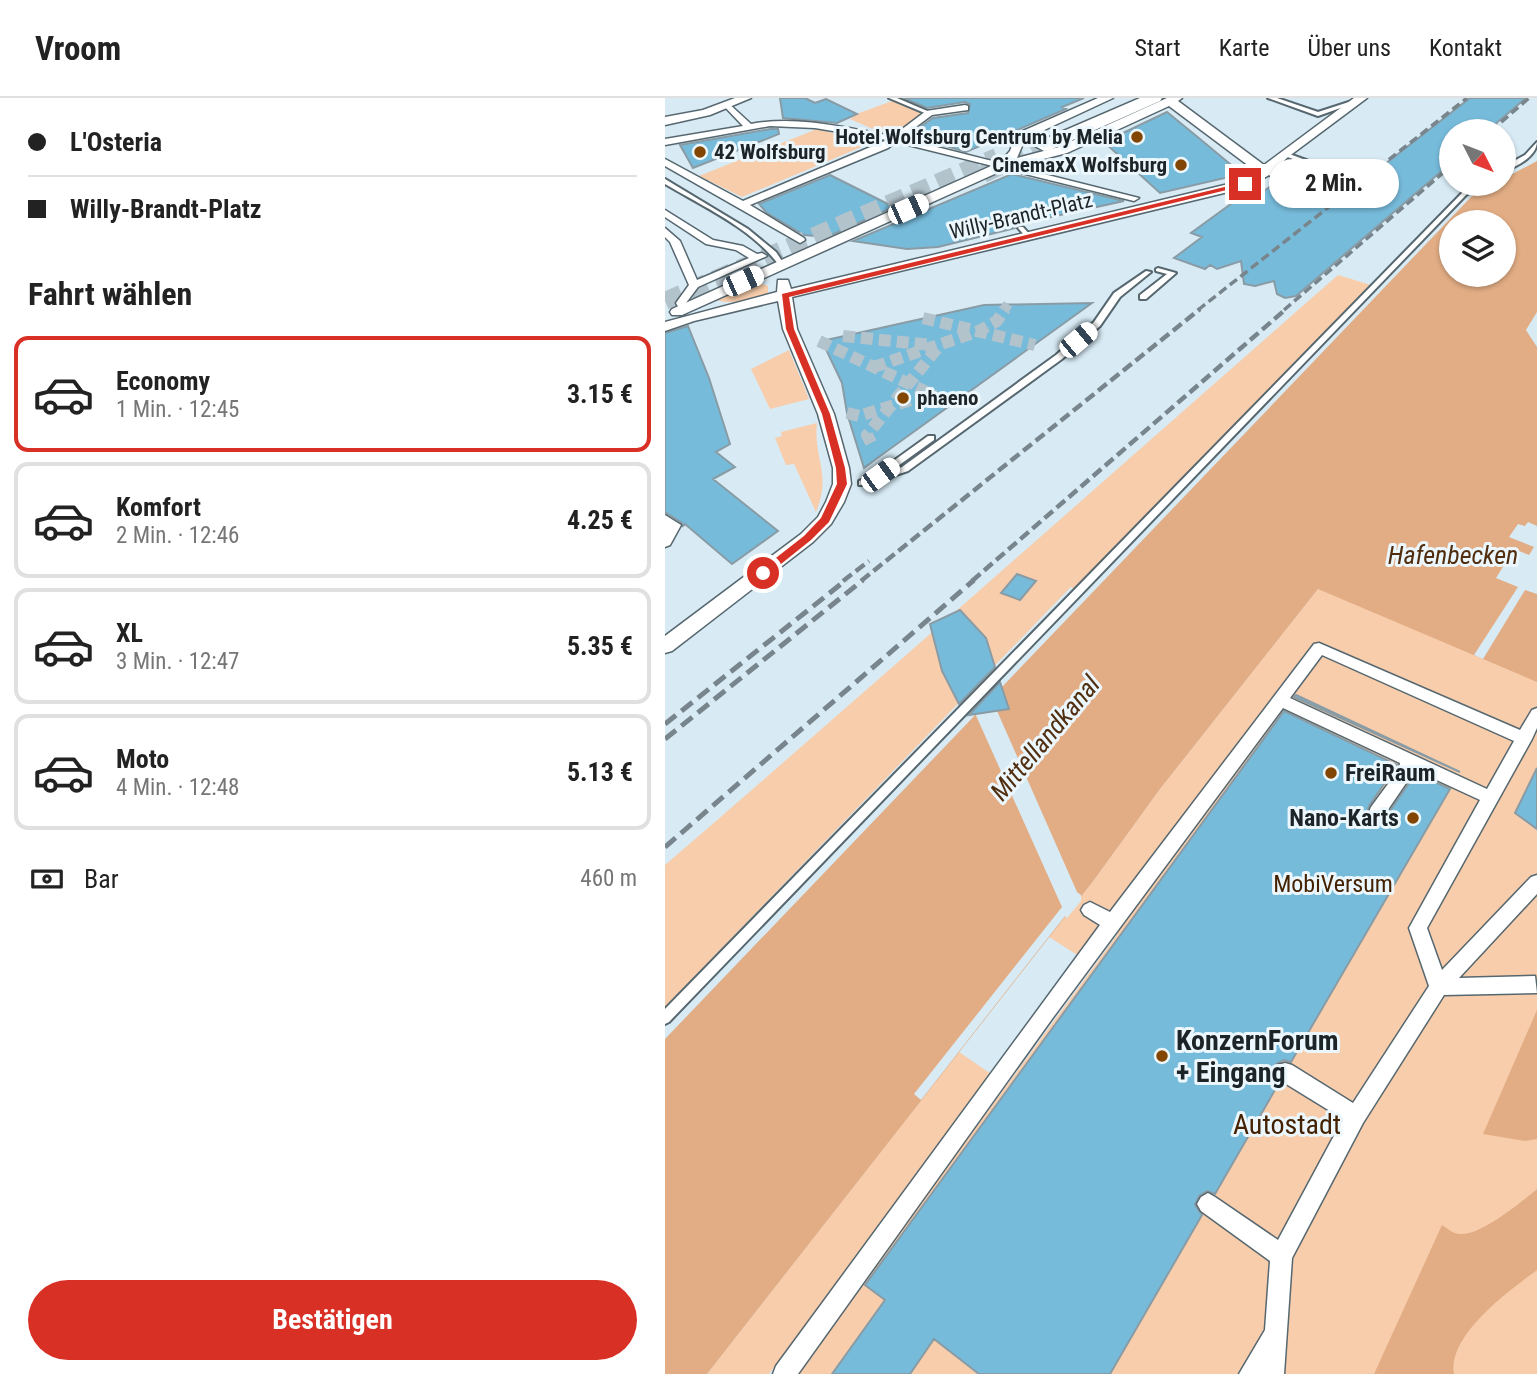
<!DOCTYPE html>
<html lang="de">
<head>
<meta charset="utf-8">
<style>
  :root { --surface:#fff; --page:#f2f2f2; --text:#222; --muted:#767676; --line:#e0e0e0; --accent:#d93025 }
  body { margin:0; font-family:"Roboto Condensed",sans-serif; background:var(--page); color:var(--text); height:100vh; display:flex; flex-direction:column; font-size:26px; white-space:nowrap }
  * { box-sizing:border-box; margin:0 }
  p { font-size:23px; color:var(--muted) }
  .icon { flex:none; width:38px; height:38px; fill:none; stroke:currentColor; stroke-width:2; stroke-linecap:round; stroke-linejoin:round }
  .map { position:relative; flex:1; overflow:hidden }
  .sheet { display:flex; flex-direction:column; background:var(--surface); width:665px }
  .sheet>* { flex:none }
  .banner { display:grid; align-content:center; height:154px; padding:0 28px; background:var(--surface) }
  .needle { width:46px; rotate:132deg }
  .controls { position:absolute; left:774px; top:21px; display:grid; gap:14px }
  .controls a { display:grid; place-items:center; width:77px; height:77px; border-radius:50%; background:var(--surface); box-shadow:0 2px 5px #0004; font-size:35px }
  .end { position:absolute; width:32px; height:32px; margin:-16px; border:9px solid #d93025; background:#fff; box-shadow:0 0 0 4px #fff }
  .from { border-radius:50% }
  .bubble { position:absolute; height:49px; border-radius:24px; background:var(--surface); box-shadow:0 2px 5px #0004; font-size:23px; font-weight:700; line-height:49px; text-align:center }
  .car { position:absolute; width:21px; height:42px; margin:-21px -10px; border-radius:9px; box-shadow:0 0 5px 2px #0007; background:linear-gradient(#fff 24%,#345 0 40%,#fff 0 76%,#345 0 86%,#fff 0) }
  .banner b { display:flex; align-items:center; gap:24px; height:66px; font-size:26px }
  .banner b+b { border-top:2px solid var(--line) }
  .banner i { width:18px; height:18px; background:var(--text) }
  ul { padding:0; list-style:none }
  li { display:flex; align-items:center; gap:21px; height:116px; margin:0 14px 10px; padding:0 14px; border:4px solid var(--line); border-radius:14px }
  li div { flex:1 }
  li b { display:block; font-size:26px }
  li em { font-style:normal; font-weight:700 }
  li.active { border-color:var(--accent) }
  li>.icon { width:63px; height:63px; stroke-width:1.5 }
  h2 { padding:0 28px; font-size:32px; line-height:84px }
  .pay { display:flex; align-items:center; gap:18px; height:77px; padding:0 28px; font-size:26px }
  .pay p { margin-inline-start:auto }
  .primary-button { display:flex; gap:14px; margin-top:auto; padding:14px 28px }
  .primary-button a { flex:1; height:80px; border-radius:42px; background:var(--accent); color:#fff; font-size:28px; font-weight:700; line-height:80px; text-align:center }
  header { display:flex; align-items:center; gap:42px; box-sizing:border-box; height:98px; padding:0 35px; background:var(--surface); border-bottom:2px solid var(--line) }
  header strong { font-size:33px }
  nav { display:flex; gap:38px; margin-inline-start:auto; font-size:24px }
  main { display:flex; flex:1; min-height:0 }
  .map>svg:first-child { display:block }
  .green { fill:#f8cdab }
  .water { fill:#e2ad84; fill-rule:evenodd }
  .pier { fill:#d8ebf5 }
  .building { fill:#77bbdb; stroke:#899ca5; stroke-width:2 }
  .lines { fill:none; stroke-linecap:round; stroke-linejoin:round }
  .pedestrian-tunnel-far1 { stroke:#b3c3cc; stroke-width:10; stroke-dasharray:10 5; stroke-linecap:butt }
  .pedestrian-tunnel { stroke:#b3c3cc; stroke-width:12; stroke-dasharray:12 6; stroke-linecap:butt }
  .secondary-tunnel { stroke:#b3c3cc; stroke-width:18; stroke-dasharray:18 9; stroke-linecap:butt }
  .service-casing { stroke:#56676f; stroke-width:4 }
  .pedestrian-casing { stroke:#56676f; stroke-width:3 }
  .minor-casing { stroke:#56676f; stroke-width:3 }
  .secondary-casing { stroke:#56676f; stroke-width:3 }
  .service { fill:#fff; fill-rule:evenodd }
  .pedestrian { fill:#fff; fill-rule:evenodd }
  .minor { fill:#fff; fill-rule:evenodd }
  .secondary { fill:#fff; fill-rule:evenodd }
  .rail-far2 { stroke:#78858c; stroke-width:3.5; stroke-dasharray:9 4.5; stroke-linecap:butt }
  .rail-far1 { stroke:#78858c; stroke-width:4.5; stroke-dasharray:11 5; stroke-linecap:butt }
  .rail { stroke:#78858c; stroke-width:5; stroke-dasharray:14 7; stroke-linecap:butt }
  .route { fill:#d93025 }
  .poi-dot { fill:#834602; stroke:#ebf7fd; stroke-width:2.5 }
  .labels { text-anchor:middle; stroke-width:6; stroke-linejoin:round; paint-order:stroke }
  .far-poi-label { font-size:21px; font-weight:bold; fill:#1d2427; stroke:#ebf7fd; text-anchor:end }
  .far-street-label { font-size:21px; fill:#1d2427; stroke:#ebf7fd }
  .poi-label { font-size:24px; font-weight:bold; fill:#1d2427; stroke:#ebf7fd; text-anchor:start }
  .park-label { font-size:24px; fill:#442201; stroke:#ebf7fd }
  .water-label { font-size:26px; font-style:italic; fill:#512e0f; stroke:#ebf7fd }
  .near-poi-label { font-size:28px; font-weight:bold; fill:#1d2427; stroke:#ebf7fd; text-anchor:start }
  .near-park-label { font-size:28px; fill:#442201; stroke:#ebf7fd }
</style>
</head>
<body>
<header>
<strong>Vroom</strong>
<nav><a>Start</a><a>Karte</a><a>Über uns</a><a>Kontakt</a></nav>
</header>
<main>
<section class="sheet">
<div class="banner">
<b><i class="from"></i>L'Osteria</b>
<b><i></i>Willy-Brandt-Platz</b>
</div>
<h2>Fahrt wählen</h2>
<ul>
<li class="active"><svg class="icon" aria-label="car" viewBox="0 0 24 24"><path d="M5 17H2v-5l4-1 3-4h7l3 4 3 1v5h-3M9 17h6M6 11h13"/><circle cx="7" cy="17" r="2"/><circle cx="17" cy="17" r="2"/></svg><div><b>Economy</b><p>1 Min. · 12:45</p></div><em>3.15 €</em></li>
<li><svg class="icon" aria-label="car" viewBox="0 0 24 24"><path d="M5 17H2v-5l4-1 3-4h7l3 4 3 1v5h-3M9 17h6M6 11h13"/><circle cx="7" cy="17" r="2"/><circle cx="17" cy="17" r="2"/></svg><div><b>Komfort</b><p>2 Min. · 12:46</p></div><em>4.25 €</em></li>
<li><svg class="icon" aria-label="car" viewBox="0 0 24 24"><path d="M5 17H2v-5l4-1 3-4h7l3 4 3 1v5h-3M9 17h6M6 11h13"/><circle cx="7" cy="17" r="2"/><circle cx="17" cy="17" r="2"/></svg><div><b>XL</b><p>3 Min. · 12:47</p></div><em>5.35 €</em></li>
<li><svg class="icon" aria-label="car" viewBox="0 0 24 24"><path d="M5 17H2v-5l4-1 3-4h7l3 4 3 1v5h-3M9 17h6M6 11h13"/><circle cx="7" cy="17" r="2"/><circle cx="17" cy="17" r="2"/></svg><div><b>Moto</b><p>4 Min. · 12:48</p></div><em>5.13 €</em></li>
</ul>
<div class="pay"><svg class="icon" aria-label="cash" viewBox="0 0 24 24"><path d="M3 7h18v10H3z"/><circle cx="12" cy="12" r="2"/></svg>Bar<p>460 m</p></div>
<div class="primary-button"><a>Bestätigen</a></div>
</section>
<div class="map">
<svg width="872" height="1276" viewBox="0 0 872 1276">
  <rect width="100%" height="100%" fill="#d8ebf5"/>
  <path class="green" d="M227 3 258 16 229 35 210 32 185 21 188 20 186 18Z
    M152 31 206 45 77 99 34 78Z
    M673 177 706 187 409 491 406 489 399 496 0 909V767C226 572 448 374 673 177Z
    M95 185 103 188V196C85 201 69 207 50 202Z
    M124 252 144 301 105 311 86 271Z
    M872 285V1276H130L452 837 446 823 417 860 384 839 429 782 495 691 653 491Z
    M152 325C148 360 167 375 151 414L129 366 121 367 110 340 117 338 116 334Z
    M294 954 329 978 104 1276H42Z"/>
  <path class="water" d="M872 63V214L861 232 872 249V584L653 491 495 691 429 782 42 1276H0V941L806 99 830 86H838V81ZM786 124H838V177H786Z
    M872 912V1041L860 1043 818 1036Z
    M872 1091V1172C845 1192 782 1237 789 1276H709L777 1127C783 1131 788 1136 796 1136 815 1138 858 1103 872 1091Z"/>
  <path class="pier" d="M863 424 872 428V496L860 492 818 561 809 557 853 489 831 480 849 451 864 457 869 449 844 439 853 426 860 428Z
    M325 597 412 794 416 797V803L402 820 400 818 256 1002 249 996 397 809 309 613Z"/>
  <path class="building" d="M115 0H140L150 5 161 1 192 16 172 25 118 20Z
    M239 0H419L397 9 401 11 301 54 244 37 268 20 303 15 305 6 300 4 262 10Z
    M805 0H861L822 33H786V65L631 198 620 200 612 196 609 183 590 188 579 186 576 163 552 171 545 167 540 171 509 160 537 139 526 135 592 87 599 93 607 87 635 96 679 63 711 73Z
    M502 14 535 41 577 76 495 95 439 44Z
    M105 31H113L114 36 28 70 15 47Z
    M347 76 459 103 354 126 350 130 273 149 242 151 188 143Z
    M165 77 229 109 162 139 139 137 102 115 94 106Z
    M427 205 211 361 199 370 182 315 177 285 157 243 319 207Z
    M23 228 44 280 65 346 51 354 70 369 48 381 113 433 67 466 20 426 18 428 17 425 0 414V235Z
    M352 476 371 483 355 502 336 495Z
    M295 512 321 540 330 569 294 606 277 573 265 526Z
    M335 584 344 611 304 617Z
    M631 597 795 674 629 599Z
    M619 613 732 667 704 708 702 715 705 721 713 723 720 720 751 675 785 691 626 964 619 962 611 966 608 975 614 985 550 1096 542 1093 534 1098 530 1107 537 1117 445 1276H314L269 1241 245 1276H167L220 1202 200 1187Z
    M872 670V731L850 715Z"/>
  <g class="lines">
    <path class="pedestrian-tunnel-far1" d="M339 212 343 206"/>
    <path class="pedestrian-tunnel" d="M258 220 370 247
      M178 238 266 247
      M154 243 270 298
      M209 269 314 233 332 223 340 211
      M182 315 194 318 266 296
      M206 345 202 337 274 248"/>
    <path class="secondary-tunnel" d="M318 76 379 48
      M0 203 332 59"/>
    <g class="service-casing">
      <path id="service" d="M224 0H232L267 15 262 16Z
        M603 0H612L653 14 690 2 695 3 653 18Z
        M872 44C871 60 851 68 838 74V69L860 57Z
        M619 54 649 65 652 73C636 88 617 82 598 75L597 74 600 72C616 77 631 83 646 72L644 67 617 57 616 56Z
        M0 81 83 131 111 154 119 166 118 167H114C86 130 39 109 0 86Z
        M812 86H819L801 97 4 924 0 926V911L797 95Z
        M354 129H358L366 138 365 139H361L353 130Z
        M493 170 511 175 481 201H475V197L502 176 491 173V171Z
        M481 173 486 174 455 199 435 228 397 261 243 373 200 387H194V383L212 377 213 374 263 338H269V342L226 373 237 369 391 257 429 224 449 195Z"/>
    </g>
    <g class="pedestrian-casing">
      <path id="pedestrian" d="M62 4 86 26C133 17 181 30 228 38L261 13 300 7 303 8V12L267 17 236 40 474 100 469 103 231 44 223 50 85 107 139 140 140 142 135 145 0 68V61L78 103 222 42 150 30 105 28 0 47V41L78 28 58 7Z
        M0 112 48 142 78 148 92 156 97 155 102 158 33 189 21 205 24 210 23 212H15L11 205 24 187 5 144 0 139V130L15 143 32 182 84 160 71 152 41 146 0 119Z
        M0 417 16 427 5 447 0 449Z
        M654 545 855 632 867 612 872 610V630L867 641 762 830 777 872 866 779 872 777V796L794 880 870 878 872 895 779 897 698 1025 627 1160 619 1276H574L600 1232 605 1163 536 1113 532 1106 536 1099 543 1095 550 1099 613 1142 678 1021 613 981 610 974 613 967 620 965 627 967 688 1005 764 888 744 830 815 702 750 672 718 719 712 721 706 719 704 714 706 709 734 671 735 665 618 610 387 921 133 1276H108L111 1268 435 827 419 817 416 812 419 807 425 804 445 814 649 546ZM657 557 849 643 822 691 625 600Z"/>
    </g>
    <g class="minor-casing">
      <path id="minor" d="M70 0H86L45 17 0 27V19L38 12Z
        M433 0H448L360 41 352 60 394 49 502 0H517L513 3 599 67 689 0H702L623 59 604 77 584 89 127 199 132 231 169 316 184 370 186 386 179 404 166 426 148 444 7 553 0 555V538L136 436 153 419 161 404 168 386V370L153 316 118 231 113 203 29 223 0 233V224L112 194 113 182H123L126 191 576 83 592 74 504 8 402 55 343 70 17 217H7L5 214 7 211 335 64 345 53 351 36Z"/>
    </g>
    <g class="secondary-casing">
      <path id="secondary" d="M475 0H497L495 3 385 52 379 53 370 48 373 44Z"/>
    </g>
    <use href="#service" class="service"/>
    <use href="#pedestrian" class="pedestrian"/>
    <use href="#minor" class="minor"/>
    <use href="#secondary" class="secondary"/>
    <path class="rail-far2" d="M826 33 864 0
      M533 212 802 0
      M619 212 786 68"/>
    <path class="rail-far1" d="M178 483 204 463
      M196 483 535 211
      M307 483 621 211"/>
    <path class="rail" d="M0 626 181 482
      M0 641 198 482
      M0 749 309 482"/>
  </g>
  <path class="route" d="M580 84 582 87 124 199 129 231 165 316 180 370 182 386 164 424 146 442 101 478H94V473L139 438 156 420 172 386 171 370 157 316 121 231 117 196Z"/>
  <g class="poi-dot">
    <circle cx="472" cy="39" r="7"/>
    <circle cx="35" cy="54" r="7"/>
    <circle cx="516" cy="67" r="7"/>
    <circle cx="238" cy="300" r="7"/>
    <circle cx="666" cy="675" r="7"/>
    <circle cx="748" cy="720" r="7"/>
    <circle cx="497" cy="958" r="7"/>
  </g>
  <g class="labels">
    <g class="far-poi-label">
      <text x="458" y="46">Hotel Wolfsburg Centrum by Melia</text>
      <text x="49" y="61" text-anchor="start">42 Wolfsburg</text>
      <text x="502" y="74">CinemaxX Wolfsburg</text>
      <text x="252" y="307" text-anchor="start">phaeno</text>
    </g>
    <g class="far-street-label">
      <text transform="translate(356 118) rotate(-13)" y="7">Willy-Brandt-Platz</text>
    </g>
    <g class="poi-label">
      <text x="680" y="683">FreiRaum</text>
      <text x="734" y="728" text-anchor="end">Nano-Karts</text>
    </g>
    <g class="park-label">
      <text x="668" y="794">MobiVersum</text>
    </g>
    <g class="water-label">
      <text x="788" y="466">Hafenbecken</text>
      <text transform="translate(380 640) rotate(-50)" y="9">Mittellandkanal</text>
    </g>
    <g class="near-poi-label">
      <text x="511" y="952">KonzernForum<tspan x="511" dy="32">+ Eingang</tspan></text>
    </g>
    <g class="near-park-label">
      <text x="622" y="1036">Autostadt</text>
    </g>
  </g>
</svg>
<div class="controls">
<a><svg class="needle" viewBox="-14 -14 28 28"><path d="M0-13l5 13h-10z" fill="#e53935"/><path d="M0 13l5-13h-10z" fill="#767676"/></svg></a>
<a><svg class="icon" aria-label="layers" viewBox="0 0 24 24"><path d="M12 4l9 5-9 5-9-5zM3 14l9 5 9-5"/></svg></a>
</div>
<i class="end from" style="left:98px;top:475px"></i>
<i class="end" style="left:580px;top:86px"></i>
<div class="bubble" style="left:604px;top:61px;width:130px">2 Min.</div>
<i class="car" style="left:243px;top:111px;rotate:66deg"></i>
<i class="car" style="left:78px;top:183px;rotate:66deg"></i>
<i class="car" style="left:413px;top:242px;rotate:50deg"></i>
<i class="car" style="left:215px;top:377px;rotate:54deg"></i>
</div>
</main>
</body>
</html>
